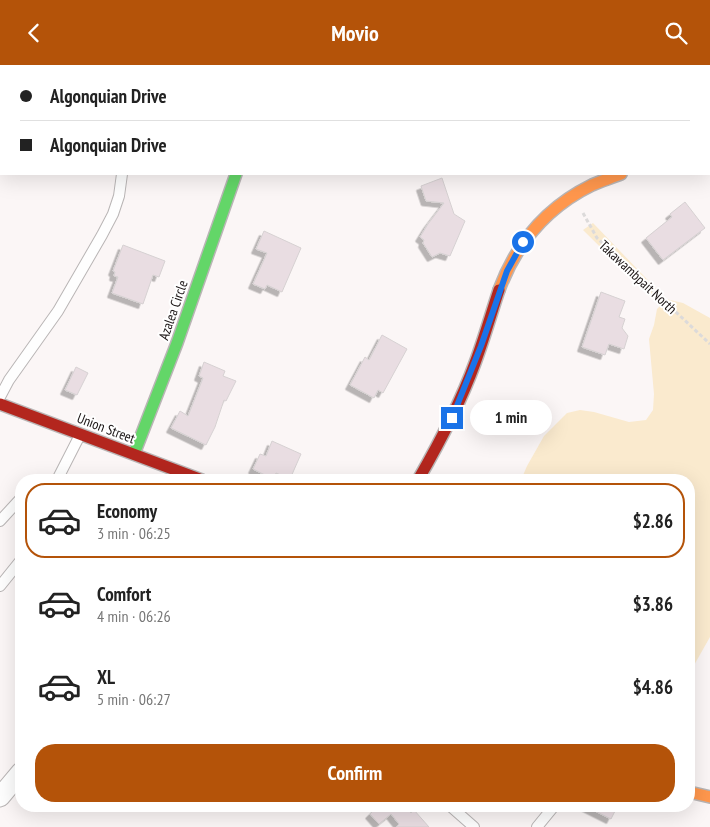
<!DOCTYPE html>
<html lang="en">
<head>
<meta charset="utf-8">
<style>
  :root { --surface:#fff; --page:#f6f6f6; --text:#222; --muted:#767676; --line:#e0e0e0; --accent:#b45309 }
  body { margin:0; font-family:"PT Sans Narrow",sans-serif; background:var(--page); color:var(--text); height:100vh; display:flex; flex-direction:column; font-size:19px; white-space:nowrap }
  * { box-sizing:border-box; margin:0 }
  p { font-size:16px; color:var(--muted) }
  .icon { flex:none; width:28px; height:28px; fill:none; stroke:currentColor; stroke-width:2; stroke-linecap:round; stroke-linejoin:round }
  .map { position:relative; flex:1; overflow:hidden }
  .drawer { position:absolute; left:15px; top:409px; width:680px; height:338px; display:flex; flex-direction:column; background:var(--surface); border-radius:20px; box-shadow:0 5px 20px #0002 }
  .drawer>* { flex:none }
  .guide { position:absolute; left:0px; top:0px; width:710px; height:110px; box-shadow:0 5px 20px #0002; display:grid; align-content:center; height:110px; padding:0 20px; background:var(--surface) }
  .end { position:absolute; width:22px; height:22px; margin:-11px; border:6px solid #1a73e8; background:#fff; box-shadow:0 0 0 2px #fff }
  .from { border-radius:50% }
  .bubble { position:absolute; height:35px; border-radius:18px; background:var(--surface); box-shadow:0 5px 20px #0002; font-size:16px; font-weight:600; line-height:35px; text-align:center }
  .guide b { display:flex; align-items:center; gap:18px; height:48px; font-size:19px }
  .guide b+b { border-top:1px solid var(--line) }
  .guide i { width:12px; height:12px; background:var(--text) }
  ul { padding:9px 0 0; list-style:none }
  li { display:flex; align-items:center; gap:15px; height:75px; margin:0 10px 8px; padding:0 10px; border:2px solid transparent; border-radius:20px }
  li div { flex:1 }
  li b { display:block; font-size:19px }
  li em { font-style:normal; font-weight:600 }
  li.selected { border-color:var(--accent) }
  li>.icon { width:45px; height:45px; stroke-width:1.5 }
  .action { display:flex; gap:10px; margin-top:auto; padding:10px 20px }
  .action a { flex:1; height:58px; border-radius:20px; background:var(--accent); color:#fff; font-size:20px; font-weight:600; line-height:58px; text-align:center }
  header { display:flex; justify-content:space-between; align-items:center; height:65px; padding:0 20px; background:var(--accent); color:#fff; font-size:22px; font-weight:600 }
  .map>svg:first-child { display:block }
  .green { fill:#faeace }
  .building { fill:#e9dde2; stroke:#d6d1d2; filter:url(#shadow) }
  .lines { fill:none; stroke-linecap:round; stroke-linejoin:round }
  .lane-casing { stroke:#b9b5b5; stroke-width:12 }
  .street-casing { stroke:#b9b5b5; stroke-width:21 }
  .fast-casing { stroke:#b9b5b5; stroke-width:14 }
  .slow-casing { stroke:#b9b5b5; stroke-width:14 }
  .jam-casing { stroke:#b9b5b5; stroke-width:14 }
  .path { stroke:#dcdada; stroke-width:3; stroke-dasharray:4 2.5; stroke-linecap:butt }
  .lane { stroke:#fefefe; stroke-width:10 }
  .street { stroke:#fefefe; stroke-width:19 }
  .fast { stroke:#63d668; stroke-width:11 }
  .slow { stroke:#ff974d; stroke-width:11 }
  .jam { stroke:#b3261e; stroke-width:11 }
  .route { stroke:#1a73e8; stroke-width:6 }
  .labels { text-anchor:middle; stroke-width:4; stroke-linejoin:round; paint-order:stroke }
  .street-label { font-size:14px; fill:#181212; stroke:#fff }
</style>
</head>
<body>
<header><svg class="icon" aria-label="back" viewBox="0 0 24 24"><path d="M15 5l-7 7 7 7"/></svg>Movio<svg class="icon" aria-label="search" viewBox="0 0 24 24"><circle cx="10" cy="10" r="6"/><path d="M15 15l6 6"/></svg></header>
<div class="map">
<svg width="710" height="762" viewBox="0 0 710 762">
  <defs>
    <filter id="shadow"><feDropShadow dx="-4.5" dy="4.5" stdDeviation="0" flood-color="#0004"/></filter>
  </defs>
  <rect width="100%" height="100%" fill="#fbf6f6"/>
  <path class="green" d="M593 158 666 234 683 238 710 253V572L689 609V415H521L527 401 544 371 567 348 580 345 594 347 629 357 646 355 653 345 654 329 649 274 654 260 657 244 660 241 583 165Z"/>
  <path class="building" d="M442 113 454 149 465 156 450 191 440 188 432 192 423 178 424 175 420 172 428 159 444 138 426 136 421 121Z
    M685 137 705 163 663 195 646 173 672 152 670 149Z
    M264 166 301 183 282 227 267 220 265 224 253 219 267 188 256 184Z
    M123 180 165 196 159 212 153 210 143 239 112 228 118 212 114 211 115 207 113 206Z
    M601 227 625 236 619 252 625 254 622 263 628 271 624 284 609 279 605 290 582 282Z
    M382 270 407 284 383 328 378 325 374 333 350 320 365 292 369 295Z
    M204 297 225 306 223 311 236 316 226 336 224 335 215 362 206 380 171 363 180 346 188 351 203 313 199 311Z
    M76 302 88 308 77 330 65 325Z
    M272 376 301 389 290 414 276 408 273 414 253 404 260 389 266 391Z
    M379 740H403L411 748 414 745 429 762H396L399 759 391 749 379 759 370 749Z
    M583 740H618L611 754Z"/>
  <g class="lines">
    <g class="lane-casing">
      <path id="lane" d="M92 0 93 1
        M210 0 211 1
        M709 79 710 81
        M0 332 9 315 58 246 102 170 113 149 119 131 122 109
        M57 415 80 370
        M0 456 21 433
        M0 521 21 495
        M449 740 474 762
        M537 762 555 740"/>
    </g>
    <g class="street-casing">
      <path id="street" d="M709 57 710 56
        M0 732 21 707"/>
    </g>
    <g class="fast-casing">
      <path id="fast" d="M134 389 177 278 236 109"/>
    </g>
    <g class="slow-casing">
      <path id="slow" d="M499 225C516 179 547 142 592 120 601 116 611 113 621 109
        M689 727 710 732"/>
    </g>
    <g class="jam-casing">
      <path id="jam" d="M0 339 202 415
        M418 415C440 377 460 339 475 298 484 274 491 249 499 225"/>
    </g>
    <path class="path" d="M524 0 525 1
      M583 148 597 173 710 279"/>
    <use href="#lane" class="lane"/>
    <use href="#street" class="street"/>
    <use href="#fast" class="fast"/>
    <use href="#slow" class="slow"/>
    <use href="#jam" class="jam"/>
  </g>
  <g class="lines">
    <path class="route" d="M452 353 481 281 507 206 523 177"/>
  </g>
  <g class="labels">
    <g class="street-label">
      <text transform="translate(638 212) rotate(43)" y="5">Takawambpait North</text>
      <text transform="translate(173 245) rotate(-71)" y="5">Azalea Circle</text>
      <text transform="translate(106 363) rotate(21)" y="5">Union Street</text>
    </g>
  </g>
</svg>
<i class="end from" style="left:523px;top:177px"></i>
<i class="end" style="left:452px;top:353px"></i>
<div class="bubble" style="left:470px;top:335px;width:82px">1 min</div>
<div class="guide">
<b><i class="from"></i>Algonquian Drive</b>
<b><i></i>Algonquian Drive</b>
</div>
<section class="drawer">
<ul>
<li class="selected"><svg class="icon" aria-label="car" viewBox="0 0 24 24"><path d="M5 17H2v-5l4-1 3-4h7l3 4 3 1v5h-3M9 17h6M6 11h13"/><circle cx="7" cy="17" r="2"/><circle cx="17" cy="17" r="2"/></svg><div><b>Economy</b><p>3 min · 06:25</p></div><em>$2.86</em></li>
<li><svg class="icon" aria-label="car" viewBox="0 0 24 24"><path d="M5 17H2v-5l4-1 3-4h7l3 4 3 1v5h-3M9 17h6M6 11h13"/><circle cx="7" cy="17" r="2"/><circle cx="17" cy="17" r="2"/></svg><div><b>Comfort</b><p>4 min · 06:26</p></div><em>$3.86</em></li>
<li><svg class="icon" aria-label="car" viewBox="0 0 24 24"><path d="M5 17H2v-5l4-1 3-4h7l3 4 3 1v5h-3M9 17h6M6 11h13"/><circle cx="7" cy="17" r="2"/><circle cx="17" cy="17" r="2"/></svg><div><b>XL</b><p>5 min · 06:27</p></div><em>$4.86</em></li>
</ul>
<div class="action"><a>Confirm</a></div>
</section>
</div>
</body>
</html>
